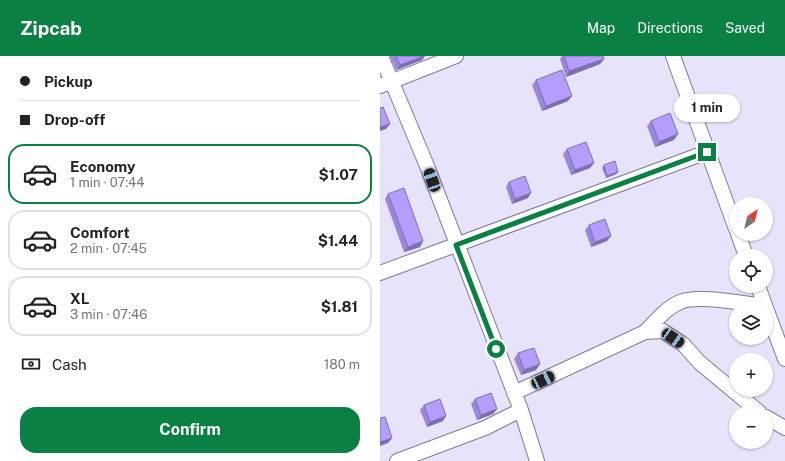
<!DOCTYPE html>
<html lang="en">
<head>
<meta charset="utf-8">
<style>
  :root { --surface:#fff; --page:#f6f6f6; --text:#222; --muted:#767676; --line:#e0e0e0; --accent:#0b8043 }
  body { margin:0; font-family:"Public Sans",sans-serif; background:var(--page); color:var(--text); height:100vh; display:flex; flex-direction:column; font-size:15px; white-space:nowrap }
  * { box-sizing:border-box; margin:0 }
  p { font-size:13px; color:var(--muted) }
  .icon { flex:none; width:22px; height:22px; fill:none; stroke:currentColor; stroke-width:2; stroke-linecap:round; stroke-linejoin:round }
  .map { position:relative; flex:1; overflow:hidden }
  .panel { display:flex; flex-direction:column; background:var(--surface); width:380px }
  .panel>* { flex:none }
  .top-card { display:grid; align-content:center; height:88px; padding:0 20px; background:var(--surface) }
  .needle { width:26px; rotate:35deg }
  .controls { position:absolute; left:349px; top:141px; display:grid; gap:8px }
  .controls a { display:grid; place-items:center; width:44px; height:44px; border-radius:50%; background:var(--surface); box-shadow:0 1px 3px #0004; font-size:20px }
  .end { position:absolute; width:18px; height:18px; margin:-9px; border:5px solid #0b8043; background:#fff; box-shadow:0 0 0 2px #fff }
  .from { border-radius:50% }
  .bubble { position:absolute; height:28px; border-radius:14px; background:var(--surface); box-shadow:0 1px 3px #0004; font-size:13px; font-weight:700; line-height:28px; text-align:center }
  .car { position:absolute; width:12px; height:24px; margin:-12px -6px; border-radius:5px; box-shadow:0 0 3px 1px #0007; background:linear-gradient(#222 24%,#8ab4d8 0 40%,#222 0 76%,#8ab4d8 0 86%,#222 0) }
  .top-card b { display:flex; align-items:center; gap:14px; height:38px; font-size:15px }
  .top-card b+b { border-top:1px solid var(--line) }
  .top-card i { width:10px; height:10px; background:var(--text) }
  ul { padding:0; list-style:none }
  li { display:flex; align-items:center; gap:12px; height:60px; margin:0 8px 6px; padding:0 12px; border:2px solid var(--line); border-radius:16px }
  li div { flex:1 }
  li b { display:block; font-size:15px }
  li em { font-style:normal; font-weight:700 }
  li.selected { border-color:var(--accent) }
  li>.icon { width:36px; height:36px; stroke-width:1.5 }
  .pay { display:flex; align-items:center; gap:10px; height:44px; padding:0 20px; font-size:15px }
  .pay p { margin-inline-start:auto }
  .cta { display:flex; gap:8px; margin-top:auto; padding:8px 20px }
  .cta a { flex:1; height:46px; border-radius:16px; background:var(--accent); color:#fff; font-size:16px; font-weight:700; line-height:46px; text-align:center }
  header { display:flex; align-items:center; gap:24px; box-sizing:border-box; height:56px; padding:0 20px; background:var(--accent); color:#fff }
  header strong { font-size:19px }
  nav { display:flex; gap:22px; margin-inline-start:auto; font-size:14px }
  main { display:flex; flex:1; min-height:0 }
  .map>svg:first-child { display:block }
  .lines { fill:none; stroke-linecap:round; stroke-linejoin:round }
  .minor-casing { stroke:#80799b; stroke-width:16 }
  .minor { stroke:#fff; stroke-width:14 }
  .wall { fill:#9b87d9 }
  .shaded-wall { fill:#7e6eb0 }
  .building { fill:#b49dfc; stroke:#7e6eb0 }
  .route { stroke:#0b8043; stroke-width:5 }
</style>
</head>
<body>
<header>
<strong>Zipcab</strong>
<nav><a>Map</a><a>Directions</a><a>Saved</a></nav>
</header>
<main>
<section class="panel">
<div class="top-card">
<b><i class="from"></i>Pickup</b>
<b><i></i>Drop-off</b>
</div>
<ul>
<li class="selected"><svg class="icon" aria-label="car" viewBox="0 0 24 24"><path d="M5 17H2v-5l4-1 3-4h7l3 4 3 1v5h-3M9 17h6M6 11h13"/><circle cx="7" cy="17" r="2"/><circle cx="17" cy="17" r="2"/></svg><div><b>Economy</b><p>1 min · 07:44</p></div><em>$1.07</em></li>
<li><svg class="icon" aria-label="car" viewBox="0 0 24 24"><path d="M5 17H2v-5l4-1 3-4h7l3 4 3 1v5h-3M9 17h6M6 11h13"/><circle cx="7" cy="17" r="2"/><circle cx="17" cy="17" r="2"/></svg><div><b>Comfort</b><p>2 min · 07:45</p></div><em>$1.44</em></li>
<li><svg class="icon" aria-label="car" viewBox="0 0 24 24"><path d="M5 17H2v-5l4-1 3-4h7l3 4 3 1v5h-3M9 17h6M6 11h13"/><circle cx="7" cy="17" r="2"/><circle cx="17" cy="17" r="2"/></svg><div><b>XL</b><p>3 min · 07:46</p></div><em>$1.81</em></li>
</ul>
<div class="pay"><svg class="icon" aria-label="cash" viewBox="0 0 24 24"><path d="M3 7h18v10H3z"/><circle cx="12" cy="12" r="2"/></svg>Cash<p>180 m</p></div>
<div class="cta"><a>Confirm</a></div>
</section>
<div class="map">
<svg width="405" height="405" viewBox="0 0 405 405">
  <rect width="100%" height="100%" fill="#e7e3fa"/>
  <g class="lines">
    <g class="minor-casing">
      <path id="minor" d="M1 0 47 110 141 354 157 405
        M293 0 356 173
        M0 30 76 0
        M358 178 366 200
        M0 217 327 96
        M378 230 386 252
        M386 252 405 303
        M265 276C276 265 286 252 300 246 317 238 365 248 385 250
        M134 337 265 276 283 275 303 288 319 306 379 356
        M386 361 405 372
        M17 405 105 372 141 354"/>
    </g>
    <use href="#minor" class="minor"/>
  </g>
  <path class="wall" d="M10 0H45L42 4 16 14Z
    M182 0H223L224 3 220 8 186 21 180 3Z
    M156 24 188 45 162 55 152 29Z
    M271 65 294 84 275 91 267 70Z
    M187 93 214 107 210 112 191 119 183 98Z
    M224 109 238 116 236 118 226 122 222 112Z
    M129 126 148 142 132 148 126 131Z
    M8 138 43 185 40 191 24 196 5 143Z
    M209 169 227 185 211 191 205 174Z
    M138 297 156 314 141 319 134 303Z
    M95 343 117 353 113 358 97 364 91 348Z
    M44 349 63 365 47 371 40 354Z"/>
  <path class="shaded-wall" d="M44 0H45L42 4 16 14 20 9Z
    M224 3 220 8 186 21 189 15Z
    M192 40 188 45 162 55 166 50Z
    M10 68 6 73 0 75V71Z
    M298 78 294 84 275 91 279 86Z
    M214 107 210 112 191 119 195 114Z
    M238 116 236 118 226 122 227 120Z
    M151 137 148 142 132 148 135 143Z
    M231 180 227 185 211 191 215 186Z
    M43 185 40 191 24 196 28 191Z
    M160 308 156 314 141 319 144 314Z
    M117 353 113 358 97 364 101 359Z
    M66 360 63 365 47 371 50 366Z
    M12 382 8 387 0 390V386Z"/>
  <path class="building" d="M16 0H44L20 9Z
    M184 0H223L224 3 189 15Z
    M182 14 192 40 166 50 156 24Z
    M3 51 10 68 0 71V52Z
    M290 57 298 78 279 86 271 65Z
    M206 86 214 107 195 114 187 93Z
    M235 105 238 116 227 120 224 109Z
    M145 120 151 137 135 143 129 126Z
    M24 132 43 185 28 191 8 138Z
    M225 163 231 180 215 186 209 169Z
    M154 292 160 308 144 314 138 297Z
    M111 337 117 353 101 359 95 343Z
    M60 343 66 360 50 366 44 349Z
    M5 361 12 382 0 386V362Z"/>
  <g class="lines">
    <path class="route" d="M116 293 76 189 327 96"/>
  </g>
</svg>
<div class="controls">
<a><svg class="needle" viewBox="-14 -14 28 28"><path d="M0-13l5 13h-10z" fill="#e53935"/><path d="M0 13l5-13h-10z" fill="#767676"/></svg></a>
<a><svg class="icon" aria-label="locate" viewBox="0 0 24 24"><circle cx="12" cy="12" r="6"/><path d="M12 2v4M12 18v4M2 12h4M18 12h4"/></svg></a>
<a><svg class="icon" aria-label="layers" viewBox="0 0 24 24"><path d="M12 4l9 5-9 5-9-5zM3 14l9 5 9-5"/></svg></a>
<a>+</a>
<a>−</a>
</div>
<i class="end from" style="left:116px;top:293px"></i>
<i class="end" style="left:327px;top:96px"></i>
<div class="bubble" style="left:294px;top:38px;width:66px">1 min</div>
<i class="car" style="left:52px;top:124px;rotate:340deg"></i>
<i class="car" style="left:293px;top:282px;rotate:124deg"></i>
<i class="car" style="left:163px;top:324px;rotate:65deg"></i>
</div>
</main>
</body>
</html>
